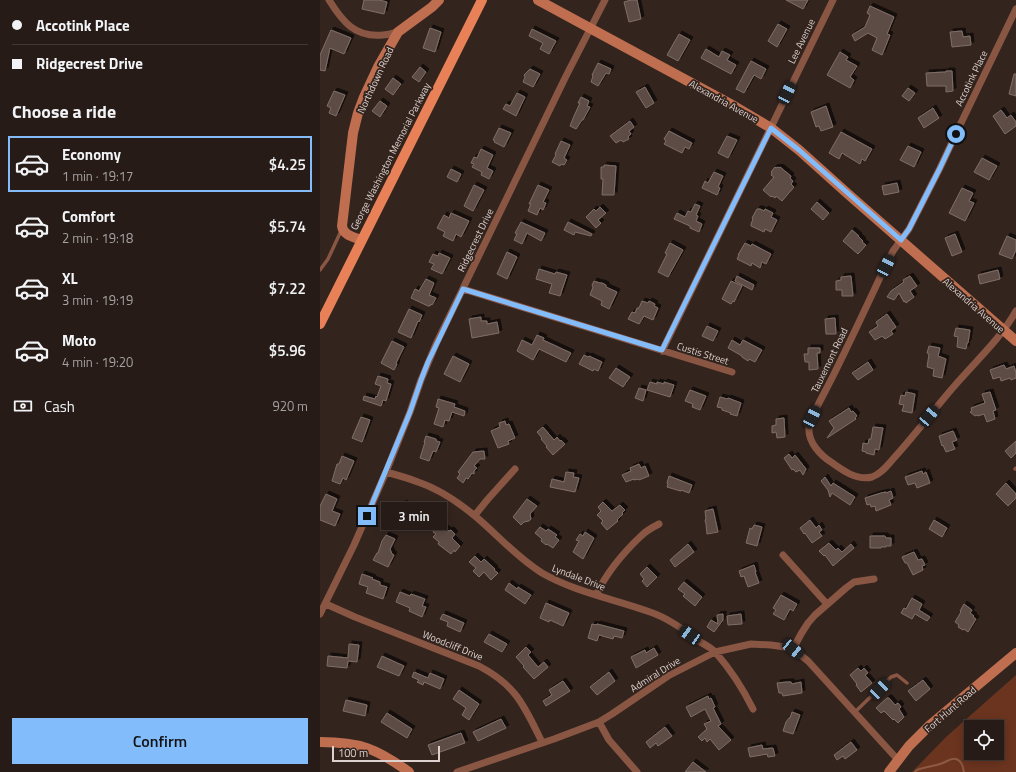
<!DOCTYPE html>
<html lang="en">
<head>
<meta charset="utf-8">
<style>
  :root { --surface:#261b16; --page:#2e241f; --text:#f1f3f6; --muted:#a4a1a1; --line:#423935; --accent:#83bcfb }
  body { margin:0; font-family:"Titillium Web",sans-serif; background:var(--page); color:var(--text); height:100vh; display:flex; flex-direction:column; font-size:15px; white-space:nowrap }
  * { box-sizing:border-box; margin:0 }
  p { font-size:13px; color:var(--muted) }
  .icon { flex:none; width:22px; height:22px; fill:none; stroke:currentColor; stroke-width:2; stroke-linecap:round; stroke-linejoin:round }
  .map { position:relative; flex:1; overflow:hidden }
  .details { display:flex; flex-direction:column; background:var(--surface); width:320px }
  .details>* { flex:none }
  .guide { display:grid; align-content:center; height:88px; padding:0 12px; background:var(--surface) }
  .buttons { position:absolute; left:644px; top:720px; display:grid; gap:8px }
  .buttons a { display:grid; place-items:center; width:40px; height:40px; border-radius:0px; background:var(--surface); box-shadow:0 2px 10px #0003,0 0 0 1px var(--line); font-size:20px }
  .scale { position:absolute; left:12px; bottom:10px; width:108px; box-sizing:border-box; padding-left:4px; border:2px solid #ddd2cf; border-top:0; font-size:11px; line-height:14px; white-space:nowrap; color:#ddd2cf; -webkit-text-stroke:3px #33241e; paint-order:stroke }
  .end { position:absolute; width:18px; height:18px; margin:-9px; border:5px solid #83bcfb; background:#111; box-shadow:0 0 0 2px #111 }
  .from { border-radius:50% }
  .bubble { position:absolute; height:28px; border-radius:0px; background:var(--surface); box-shadow:0 2px 10px #0003,0 0 0 1px var(--line); font-size:13px; font-weight:600; line-height:28px; text-align:center }
  .car { position:absolute; width:12px; height:24px; margin:-12px -6px; border-radius:5px; box-shadow:0 0 3px 1px #0007; background:linear-gradient(#222 24%,#8ab4d8 0 40%,#222 0 76%,#8ab4d8 0 86%,#222 0) }
  .guide b { display:flex; align-items:center; gap:14px; height:38px; font-size:15px }
  .guide b+b { border-top:1px solid var(--line) }
  .guide i { width:10px; height:10px; background:var(--text) }
  ul { padding:0; list-style:none }
  li { display:flex; align-items:center; gap:12px; height:56px; margin:0 8px 6px; padding:0 4px; border:2px solid transparent; border-radius:0px }
  li div { flex:1 }
  li b { display:block; font-size:15px }
  li em { font-style:normal; font-weight:600 }
  li.on { border-color:var(--accent) }
  li>.icon { width:36px; height:36px; stroke-width:1.5 }
  h2 { padding:0 12px; font-size:18px; line-height:48px }
  .pay { display:flex; align-items:center; gap:10px; height:44px; padding:0 12px; font-size:15px }
  .pay p { margin-inline-start:auto }
  .primary-button { display:flex; gap:8px; margin-top:auto; padding:8px 12px }
  .primary-button a { flex:1; height:46px; border-radius:0px; background:var(--accent); color:#111; font-size:16px; font-weight:600; line-height:46px; text-align:center }
  main { display:flex; flex:1; min-height:0 }
  .map>svg:first-child { display:block }
  .green { fill:#6b341f; fill-rule:evenodd }
  .lines { fill:none; stroke-linecap:round; stroke-linejoin:round }
  .stream { stroke:#8c5a42; stroke-width:2 }
  .building { fill:#5d4c45; stroke:#806e67; filter:url(#shadow) }
  .lane { stroke:#895643; stroke-width:3.5 }
  .street { stroke:#895643; stroke-width:7 }
  .secondary { stroke:#bf6e4f; stroke-width:10 }
  .primary { stroke:#e98158; stroke-width:10 }
  .route { stroke:#83bcfb; stroke-width:5 }
  .labels { text-anchor:middle; stroke-width:3.5; stroke-linejoin:round; paint-order:stroke }
  .street-label { font-size:10px; fill:#ddd2cf; stroke:#33241e }
</style>
</head>
<body>
<main>
<section class="details">
<div class="guide">
<b><i class="from"></i>Accotink Place</b>
<b><i></i>Ridgecrest Drive</b>
</div>
<h2>Choose a ride</h2>
<ul>
<li class="on"><svg class="icon" aria-label="car" viewBox="0 0 24 24"><path d="M5 17H2v-5l4-1 3-4h7l3 4 3 1v5h-3M9 17h6M6 11h13"/><circle cx="7" cy="17" r="2"/><circle cx="17" cy="17" r="2"/></svg><div><b>Economy</b><p>1 min · 19:17</p></div><em>$4.25</em></li>
<li><svg class="icon" aria-label="car" viewBox="0 0 24 24"><path d="M5 17H2v-5l4-1 3-4h7l3 4 3 1v5h-3M9 17h6M6 11h13"/><circle cx="7" cy="17" r="2"/><circle cx="17" cy="17" r="2"/></svg><div><b>Comfort</b><p>2 min · 19:18</p></div><em>$5.74</em></li>
<li><svg class="icon" aria-label="car" viewBox="0 0 24 24"><path d="M5 17H2v-5l4-1 3-4h7l3 4 3 1v5h-3M9 17h6M6 11h13"/><circle cx="7" cy="17" r="2"/><circle cx="17" cy="17" r="2"/></svg><div><b>XL</b><p>3 min · 19:19</p></div><em>$7.22</em></li>
<li><svg class="icon" aria-label="car" viewBox="0 0 24 24"><path d="M5 17H2v-5l4-1 3-4h7l3 4 3 1v5h-3M9 17h6M6 11h13"/><circle cx="7" cy="17" r="2"/><circle cx="17" cy="17" r="2"/></svg><div><b>Moto</b><p>4 min · 19:20</p></div><em>$5.96</em></li>
</ul>
<div class="pay"><svg class="icon" aria-label="cash" viewBox="0 0 24 24"><path d="M3 7h18v10H3z"/><circle cx="12" cy="12" r="2"/></svg>Cash<p>920 m</p></div>
<div class="primary-button"><a>Confirm</a></div>
</section>
<div class="map">
<svg width="696" height="772" viewBox="0 0 696 772">
  <defs>
    <filter id="shadow"><feDropShadow dx="3" dy="-3" stdDeviation="0" flood-color="#0009"/></filter>
  </defs>
  <rect width="100%" height="100%" fill="#33241e"/>
  <path class="green" d="M696 675V772H592L626 737ZM651 727H677V753H651Z"/>
  <g class="lines">
    <path class="stream" d="M595 772C597 769 597 770 600 769 608 766 617 766 625 762 629 760 632 758 636 759 642 761 643 767 644 772"/>
  </g>
  <path class="building" d="M44 0H59L67 2 64 14 42 9Z
    M311 0H317L321 19 309 22 304 2Z
    M466 0H488L483 9Z
    M550 6 574 17 567 34 570 35 562 55 552 50 557 38 548 33 535 41 532 35 545 27 550 15 547 13Z
    M458 24 467 29 457 47 448 41Z
    M110 28 121 32 115 52 103 48Z
    M212 29 236 41 229 54 220 49 223 43 209 36Z
    M11 30 31 38 24 54 10 48 5 71 0 70V55Z
    M642 31 643 37 650 36 651 45 632 47 630 32Z
    M359 34 370 40 358 61 347 55Z
    M386 49 399 57 402 51 410 55 407 60 416 65 411 74 381 58Z
    M520 52 528 57 526 60 537 66 530 77 534 80 530 88 507 75Z
    M431 61 446 69 441 79 434 75 424 93 416 89Z
    M278 63 291 69 289 74 286 73 278 86 271 82 273 76 272 75Z
    M100 67 106 72 99 82 92 77Z
    M210 69 220 74 213 87 203 82 205 77 204 75Z
    M626 71H632L633 91 626 92V86H607L606 73 626 72Z
    M694 74H696V96L689 94Z
    M73 78 81 84 73 95 65 89Z
    M325 87 334 103 326 108 316 92Z
    M588 88 595 93 589 101 582 96Z
    M14 91 25 95 16 116 9 113 11 108 7 106Z
    M197 93 205 97 196 116 183 109 186 104 190 106Z
    M261 97 269 101 267 106 270 107 263 120H262L256 129 250 126 254 116 260 103H258Z
    M60 101 67 106 60 117 52 111Z
    M506 106 513 127 501 131 499 126 496 127 491 112Z
    M613 108 619 118 604 128 598 118Z
    M681 110 687 118 691 115 696 122V126L685 134 673 116Z
    M310 121 314 127 309 131 311 134 308 137 309 139 303 142 301 140 296 143 290 136Z
    M179 128 191 133 184 147 174 142 175 141 173 140Z
    M349 131 372 143 369 149 365 147 362 153 344 144 346 141 344 139Z
    M521 132 552 149 545 161 542 159 540 164 522 153 519 159 509 153Z
    M407 136 417 140 408 158 398 153Z
    M241 141 250 145 244 158 247 160 244 165 241 164 240 166 232 162 236 155 235 154Z
    M588 146 601 152 594 167 580 160Z
    M161 149 173 155 167 168 173 171 169 179 161 175 162 172 152 167 154 164 151 163 154 157 157 158Z
    M662 158 677 166 669 180 654 172Z
    M284 165 296 166 294 195H282L283 179H281V167H284Z
    M455 167 456 168 458 167 459 168 460 167 471 176 470 178 473 181 471 184 474 187 462 201 456 196 455 198 452 196 451 197 443 190 454 177 451 175 452 173 451 172Z
    M131 169 141 174 137 182 127 177Z
    M394 172 403 176 398 187 400 188 397 195 382 188 385 181 388 183Z
    M577 183 579 192 564 195 562 186Z
    M154 185 164 190 153 211 144 206Z
    M218 185 229 190 223 202 226 203 223 210 220 208 217 215 208 211 211 204H209Z
    M642 188 653 193 649 201 654 203 645 221 629 213Z
    M497 202 509 213 503 220 491 209Z
    M375 204 380 206 376 215 378 216 376 221 382 224 379 232 370 228V226L354 219 357 213 365 217 368 211 371 212Z
    M280 207 286 213 278 220 281 223 276 228 266 217 274 209 276 211Z
    M437 209H440L444 211 445 209 453 213 451 217 457 220 451 232 445 229 444 232 431 226V224L433 219 432 218Z
    M131 213 149 221 141 237 136 234 133 241 123 236 125 232 117 228 124 215 129 218Z
    M201 222 225 233 221 241 207 233 202 244 194 240 197 234 195 233Z
    M248 222 272 234 271 236 255 232 254 235 244 230Z
    M532 230 539 236H538L543 241 542 242 546 245 538 254 523 241Z
    M635 234 642 252 632 256 625 238Z
    M687 236 696 240V250L692 259 679 254Z
    M350 243 363 250 348 277 338 272 347 254 345 253Z
    M425 243 431 246 432 244 451 254 446 264 442 262 440 268 432 263 431 266 417 259 419 255H418Z
    M187 252 197 257 187 279 177 274Z
    M119 253 130 258 122 274 111 269 114 264 109 262 113 254 118 256Z
    M219 269 235 274 236 272 247 275 240 296 229 293 232 284 216 279Z
    M678 270 680 279 660 284 658 275Z
    M417 276 434 285 432 290 415 281Z
    M531 276 533 296H522V290H516V281L521 280V277Z
    M590 276 597 286 590 291 594 297 586 303 585 301 584 302 579 293 574 300 567 297 571 291 584 282 583 280Z
    M106 279 114 283 109 295 116 298 112 305 111 304 110 306H108L91 298 95 289 99 291Z
    M274 281 280 283H282L286 285V287L297 292 289 309 281 305 282 301 270 295 273 287 272 285Z
    M411 281 422 286 414 302 413 301 411 304 402 299Z
    M322 301 328 303 329 301 335 304 334 306 338 308 333 320 324 316 319 324 308 319 312 312 315 313 317 308H319Z
    M89 309 102 315 99 322 98 321 91 338 78 332Z
    M567 314 576 327 571 331 573 334 565 339 562 336 555 340 549 332 558 326 556 322Z
    M161 317V321H167V324L177 322 179 333 152 338 149 319Z
    M515 318 516 334H506L505 319Z
    M387 326 398 331 393 341 382 336Z
    M636 328 650 330 648 343H647L646 349 637 347 638 337 634 336Z
    M217 335 224 338 223 340 251 353 246 362 219 349 213 360 197 351 202 340 212 345Z
    M412 340 420 345 423 340 442 350 435 362 429 359 428 361 422 357V356L408 348Z
    M72 341 84 347 76 363 77 364 74 370 61 363Z
    M609 346 620 348 618 356 626 359 622 378 613 376 614 369 607 367 609 354 607 353Z
    M488 348H500V353H497L498 369 489 370V362H485L484 354H488Z
    M264 355 268 357 269 356 282 362 278 371 274 369 273 371 259 364Z
    M133 356 149 364 140 382 124 374Z
    M548 362 553 370 538 380 532 373Z
    M684 365 686 369 694 366 696 373V378L691 380 690 378 681 381 680 377 673 379 670 370Z
    M296 368 310 377 303 387 289 378Z
    M58 376 68 379 67 383 71 384 66 401 63 400 61 406 43 400 44 396 55 399 56 396 57 397 61 386 55 384Z
    M330 382 337 384V382L344 384V382L354 385 350 397 327 390Z
    M319 388 326 390 323 401 315 398Z
    M370 390 386 396 380 410 372 407 373 404 365 401Z
    M586 392 595 394 592 413 582 411 584 405 579 404 581 395 585 396Z
    M670 392 676 410 673 411 675 419 667 422 664 414 658 416 657 415 655 416 650 412 652 411 651 408 665 403 662 394Z
    M400 397 407 399 408 398 421 403 417 416 410 414 411 413 402 410V408L397 407Z
    M118 399 135 404 134 407 145 411 144 416 132 412 129 421 125 420 123 427 114 424 119 408 116 407Z
    M529 408 531 412 533 411 537 416 535 418 536 419 507 438 514 428 509 421Z
    M41 417 50 420 42 442 32 438Z
    M464 418 465 437 457 438 456 432 452 433V426L456 425V419Z
    M185 421 186 425 189 424 195 438 188 441 189 444 178 448 171 431 180 427 179 423Z
    M223 427 234 440 237 437 240 441 241 440 245 444 233 455 226 447 227 446 221 439 222 438 217 432Z
    M553 427 563 428 559 450 555 449 554 455 546 453V452L542 451 543 443 548 444 549 439H551Z
    M633 431 637 440 632 442 635 449 626 452 623 445 622 446 619 436Z
    M106 436 116 439V441L120 442 116 452 113 451 109 461 100 458 105 442H104Z
    M696 441V453L691 458 685 451Z
    M164 451 165 459H160L154 466 157 468 154 471V474L152 473 148 479 146 478 143 483 137 478 140 474 138 472 153 452Z
    M469 454 472 458 475 455 486 469 483 475 480 470 476 472 473 469 472 470 464 458Z
    M22 456 34 461 26 480 23 478 20 484 12 481 17 464H19Z
    M319 464 321 468 325 466 329 476 319 480 318 479 314 480V479L306 482 302 475 311 471 310 468Z
    M602 471 603 474 606 472 610 483 597 488 595 483 588 485 585 477Z
    M246 472 254 473 253 477 259 478 255 492 230 487 232 479 244 482Z
    M349 476 372 485 369 493 361 490V491L357 490 347 487 348 484 347 483Z
    M505 477 511 486 513 483 535 497 530 505 512 493 510 497 508 490 501 481Z
    M686 483 696 494V498L688 506 676 494Z
    M571 491 573 498 569 500 571 505 556 511 555 506 551 507 550 504 547 505 545 498 561 493 566 492V493Z
    M6 494 17 499 12 511 20 514 15 526 0 520V506Z
    M207 499 217 506 210 514 211 519 209 521 204 522 201 525 193 517Z
    M283 502 292 511 300 505 305 510 302 513 303 514 297 520 298 521 287 530 281 523 283 521 277 515 281 511 278 507Z
    M83 503 96 509 92 517 89 516 85 528 72 522 76 515 77 516Z
    M393 509 398 532 387 534 386 524 385 520 386 519 385 511Z
    M490 520 496 528 499 525 502 530 499 532 502 536 492 543 485 533 484 534 480 528Z
    M614 520 627 528 622 537 609 529Z
    M120 524 126 529 129 531 131 530 135 534 132 538 140 546 135 552 134 550 131 554 118 544 119 542 113 537 116 534 113 532Z
    M434 525 442 527 437 546 426 543 430 528 432 529Z
    M220 527 226 531 228 529 237 535 235 537 239 540 233 548 227 544 226 545 221 541 222 539 215 533Z
    M265 532 274 538 263 559 253 552 259 541 256 540 260 534 263 536Z
    M66 535 75 539 70 549 72 554 74 555 68 567 53 560 57 553H58L62 541Z
    M550 536H565L566 538H571V546H566V547H561V548H550Z
    M509 543 516 550 518 548 522 552 531 544 534 548 513 566 505 555 504 556 499 551Z
    M368 544 374 552 355 567 350 560Z
    M594 552 598 560 602 559 605 565 602 566 603 570 593 575 587 563H585L582 557Z
    M155 556 161 562 164 559 175 569 174 570 178 573 171 580 164 572 159 577 153 571 156 568 149 562Z
    M434 565 436 572H435L439 583 428 587 424 576 421 577 419 571Z
    M327 567 337 577 327 587 322 581 324 579 320 574Z
    M42 574 53 578 52 579 60 582V585L67 587 63 599 46 593 48 587 39 584Z
    M364 582 382 597 375 606 363 596 365 594 358 589Z
    M189 583 197 589 198 587 201 589 211 595 205 604 185 590Z
    M80 592 90 596 91 594 105 599 102 606 106 607 102 617 89 611 90 608 76 602Z
    M461 595 477 604 473 611 470 609 464 620 453 614 456 610 453 608Z
    M592 598 602 604 599 610 610 617 607 621 595 614 592 619 581 613 584 608 586 609Z
    M226 603 249 613 243 626 230 620 229 622 220 618Z
    M644 604 652 610 650 613 654 616 653 617 656 619 648 632 644 629 643 630 638 627 639 625 635 622 641 612 640 611Z
    M123 614 144 623 140 632 127 626 128 622 120 619Z
    M403 614V620L394 632 387 627 391 620 398 624 397 615Z
    M421 614 422 624 408 625 407 616Z
    M272 624 276 625 277 624 281 625 304 631 302 638 294 636 293 639 279 635 277 641 268 638Z
    M169 634 187 644 182 652 164 642Z
    M29 644 39 645 37 662 28 661 27 668 7 666 8 656 28 658Z
    M206 647 211 652 208 655 218 667 224 662 228 667 214 679 203 667 204 666 196 657Z
    M334 648 338 655 316 668 311 657 325 650 326 653Z
    M62 656 84 666 79 676 57 667Z
    M538 668 541 671 544 668 548 673 545 675 552 683 541 692 536 685 537 684 530 675Z
    M94 672 108 678 110 673 124 679 120 689 104 682 103 685 97 682 99 680 92 677Z
    M289 672 295 681 277 695 270 687Z
    M603 680 610 689 596 701 588 691Z
    M243 681 250 691 226 706 223 701 232 695 229 690Z
    M467 682H471L472 684 481 682 482 693 463 696 462 693H459L457 683Z
    M139 690 159 704 149 720 142 715 146 708 133 699Z
    M388 696 389 699 391 698 395 707 393 708 401 724 398 726 411 740 399 750 390 739 387 742 385 738 382 741 378 737 387 729 384 724 391 721 385 709 371 717 366 707Z
    M567 698H569L575 705 578 703 581 707 579 709 584 717 578 723 574 719 573 720 564 711 561 713 556 708Z
    M26 700 47 705 45 716 23 711Z
    M472 712 480 715 473 734 463 731 466 722 469 718H470Z
    M67 713 92 729 87 738 61 722Z
    M181 719 186 728 158 741 153 732Z
    M345 727 352 736 338 746 336 743 330 748 326 742Z
    M141 733 145 743 112 755 108 745Z
    M531 742 537 750 525 759 523 756 517 760 514 755Z
    M442 745 443 749 453 748 455 756 448 757 447 754 430 757 428 748Z
    M373 762 386 772H365Z"/>
  <g class="lines">
    <path class="lane" d="M0 270 8 259 21 231
      M695 469 696 468
      M535 712 571 677 577 675 587 683"/>
    <path class="street" d="M9 0C22 21 35 38 63 35 68 35 73 33 78 32
      M696 9 641 123 620 168 589 229 573 251 565 267C548 303 531 340 513 376 508 386 503 395 498 405 495 412 490 420 489 428 488 442 500 455 511 462 522 470 537 481 552 477 561 474 567 466 573 459 595 435 615 408 637 383 657 360 681 338 696 311
      M143 289 412 372
      M342 351 513 0
      M66 472C77 475 88 478 98 482 119 489 138 502 155 516 178 535 196 557 222 573 255 592 294 599 330 612 348 618 364 630 379 641 385 645 392 648 396 653 411 670 423 689 433 709
      M155 515 168 499 195 469
      M463 555 507 604
      M276 595C286 574 304 552 321 536 326 531 333 527 339 524
      M6 604 35 617 159 666C197 686 204 706 222 742
      M0 614 34 545 66 472 90 412 101 380 116 344 246 76 285 0
      M473 649 481 634 488 623 495 615 526 588 534 582 554 579
      M279 722 289 740 317 772
      M137 772 234 739 279 722 292 714 348 676 395 652 431 644 451 645 465 647 473 649 488 661 578 760"/>
    <path class="secondary" d="M218 0 414 106 451 128 479 150 528 194 696 341
      M41 240C34 237 23 235 22 226L33 133 38 113 44 97 58 67 78 32 112 7 119 0
      M0 742C41 742 57 749 89 772
      M569 772 589 746 610 725 696 653"/>
    <path class="primary" d="M0 324 162 0"/>
  </g>
  <g class="lines">
    <path class="route" d="M47 516 90 412 101 380 108 362 143 289 342 350 451 128 479 150 581 240 589 229 620 168 636 134"/>
  </g>
  <g class="labels">
    <g class="street-label">
      <text transform="translate(481 41) rotate(-64)" y="4">Lee Avenue</text>
      <text transform="translate(651 78) rotate(-64)" y="4">Accotink Place</text>
      <text transform="translate(55 80) rotate(-65)" y="4">Northdown Road</text>
      <text transform="translate(404 101) rotate(29)" y="4">Alexandria Avenue</text>
      <text transform="translate(70 156) rotate(-63)" y="4">George Washington Memorial Parkway</text>
      <text transform="translate(155 240) rotate(-64)" y="4">Ridgecrest Drive</text>
      <text transform="translate(654 305) rotate(41)" y="4">Alexandria Avenue</text>
      <text transform="translate(383 353) rotate(17)" y="4">Custis Street</text>
      <text transform="translate(509 360) rotate(-64)" y="4">Tauxemont Road</text>
      <text transform="translate(259 577) rotate(21)" y="4">Lyndale Drive</text>
      <text transform="translate(133 645) rotate(22)" y="4">Woodcliff Drive</text>
      <text transform="translate(335 674) rotate(-32)" y="4">Admiral Drive</text>
      <text transform="translate(630 709) rotate(-41)" y="4">Fort Hunt Road</text>
    </g>
  </g>
</svg>
<div class="buttons">
<a><svg class="icon" aria-label="locate" viewBox="0 0 24 24"><circle cx="12" cy="12" r="6"/><path d="M12 2v4M12 18v4M2 12h4M18 12h4"/></svg></a>
</div>
<div class="scale">100 m</div>
<i class="end from" style="left:636px;top:134px"></i>
<i class="end" style="left:47px;top:516px"></i>
<div class="bubble" style="left:61px;top:502px;width:66px">3 min</div>
<i class="car" style="left:467px;top:93px;rotate:26deg"></i>
<i class="car" style="left:566px;top:266px;rotate:27deg"></i>
<i class="car" style="left:609px;top:416px;rotate:40deg"></i>
<i class="car" style="left:492px;top:417px;rotate:27deg"></i>
<i class="car" style="left:370px;top:635px;rotate:305deg"></i>
<i class="car" style="left:473px;top:649px;rotate:129deg"></i>
<i class="car" style="left:560px;top:689px;rotate:44deg"></i>
</div>
</main>
</body>
</html>
